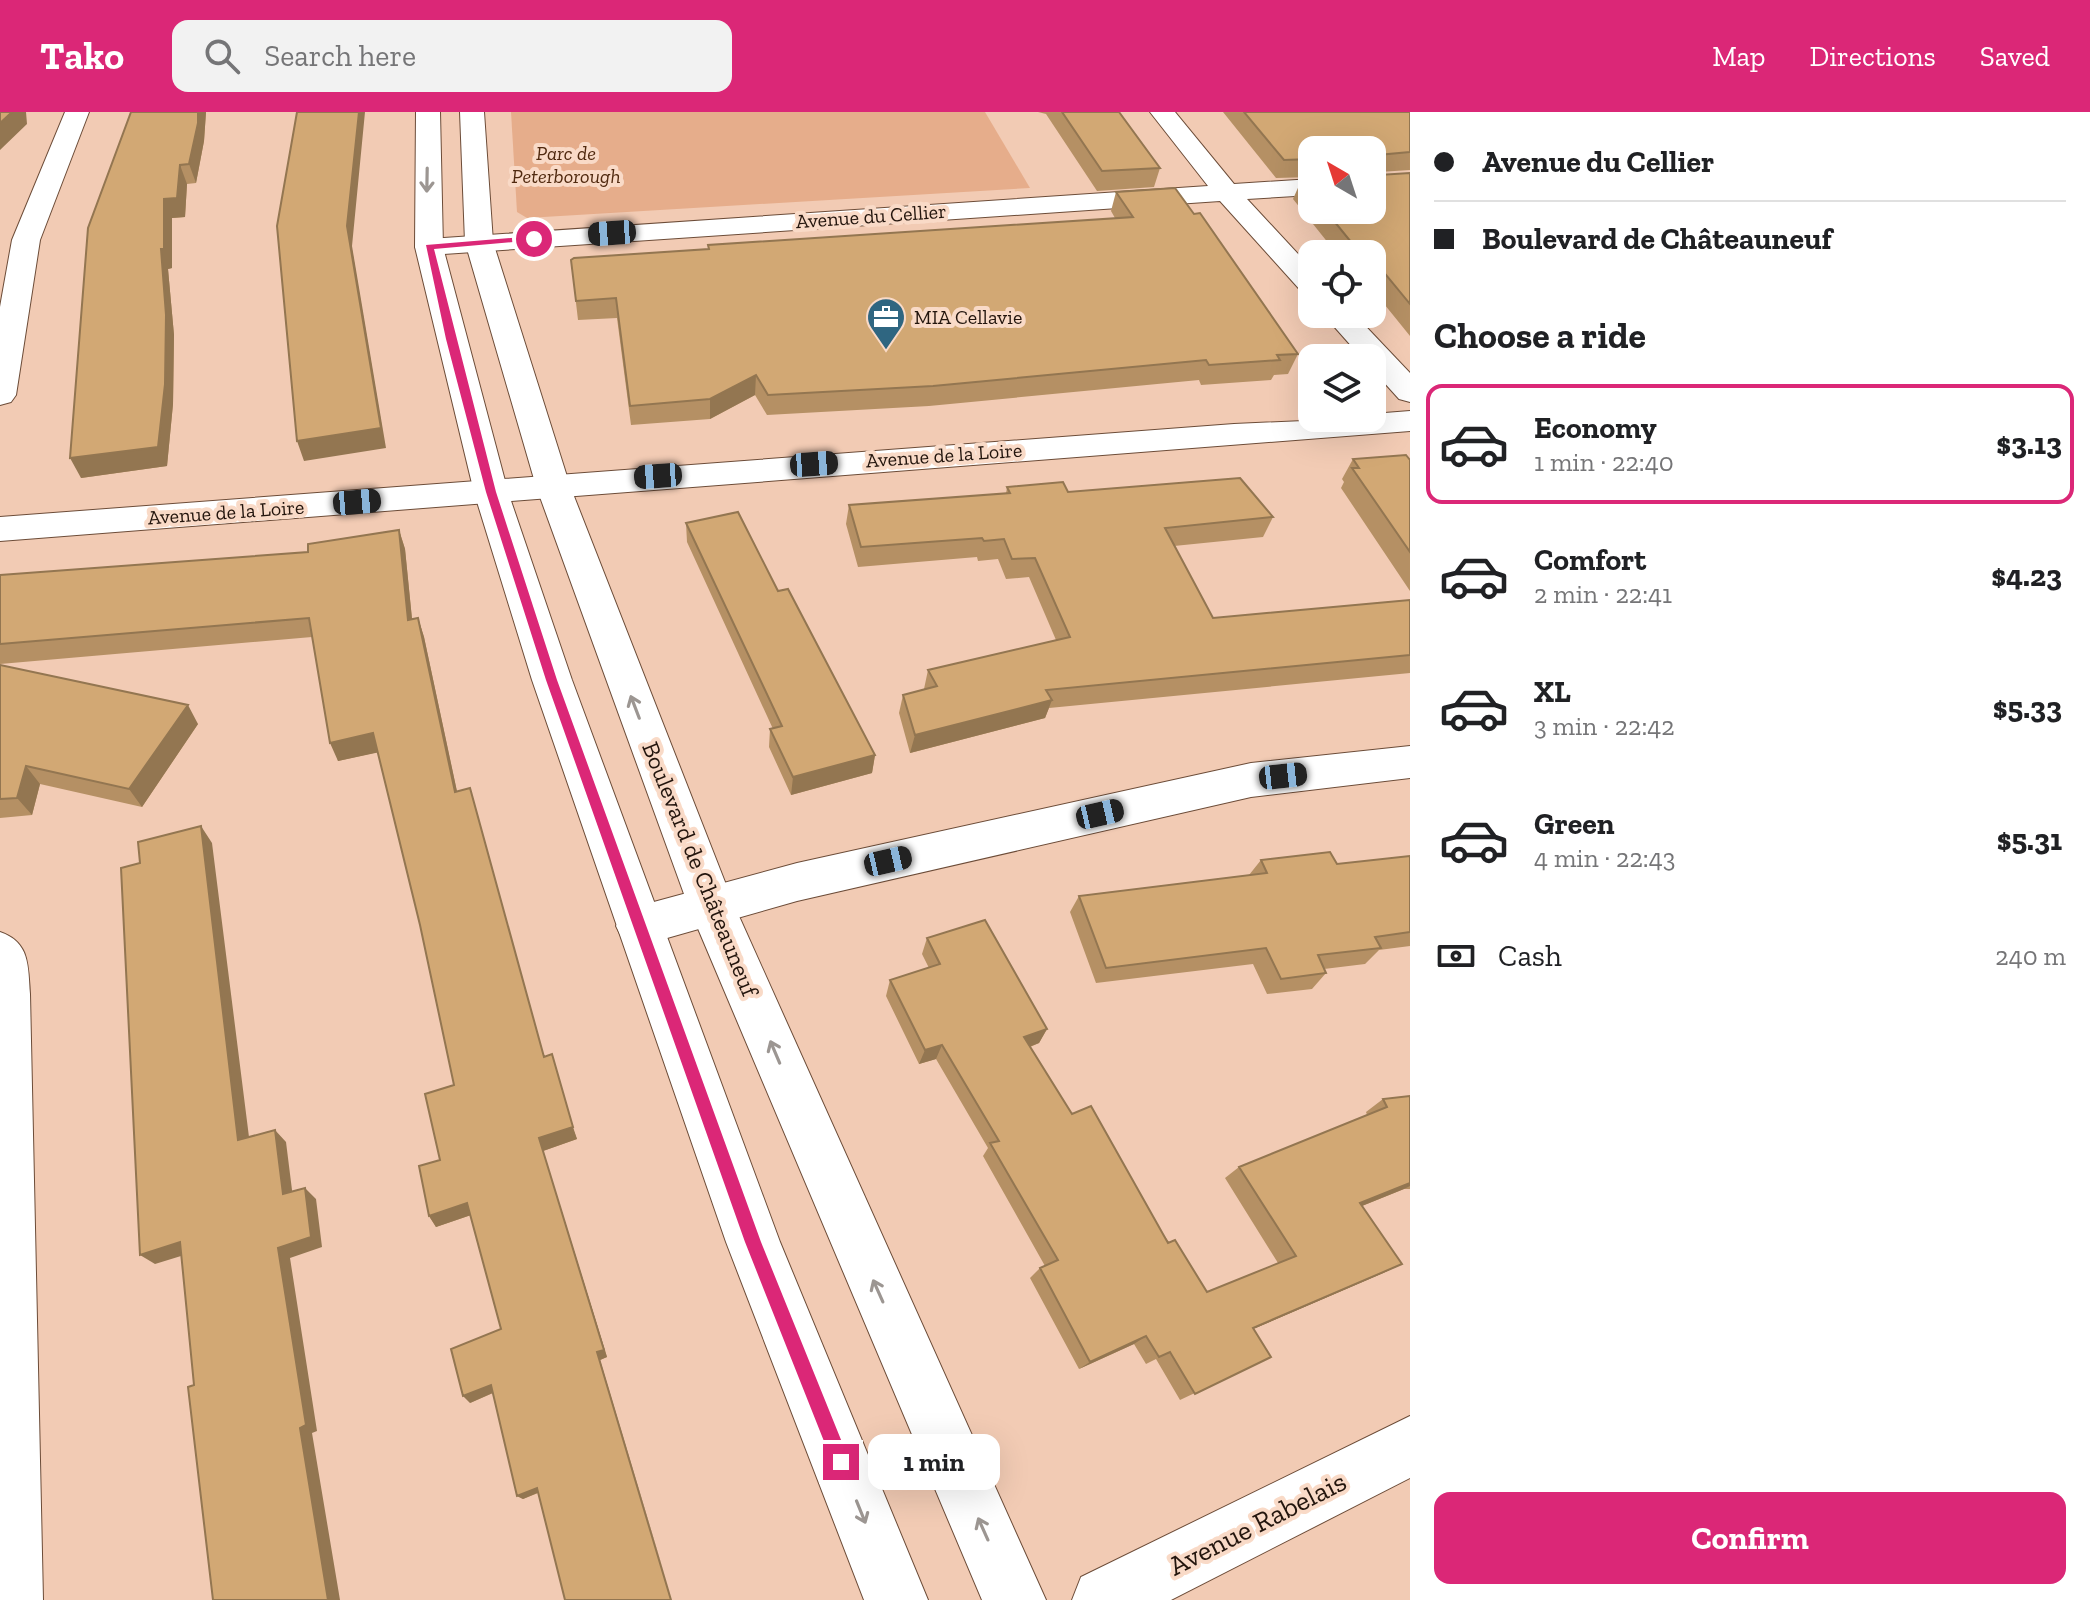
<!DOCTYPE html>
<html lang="en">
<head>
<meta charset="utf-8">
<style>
  :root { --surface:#fff; --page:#f2f2f2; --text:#202124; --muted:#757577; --line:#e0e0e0; --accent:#db2777 }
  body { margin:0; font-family:"Zilla Slab",serif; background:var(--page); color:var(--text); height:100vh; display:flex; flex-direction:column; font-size:30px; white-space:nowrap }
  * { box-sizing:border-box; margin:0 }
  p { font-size:26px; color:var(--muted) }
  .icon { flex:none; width:44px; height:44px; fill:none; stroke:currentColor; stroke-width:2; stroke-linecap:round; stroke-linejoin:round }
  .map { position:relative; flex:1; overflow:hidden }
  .drawer { display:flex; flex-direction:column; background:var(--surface); width:680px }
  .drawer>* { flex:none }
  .top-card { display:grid; align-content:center; height:176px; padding:0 24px; background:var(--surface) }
  .needle { width:52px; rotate:321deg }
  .buttons { position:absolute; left:1298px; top:24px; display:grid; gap:16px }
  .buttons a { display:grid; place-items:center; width:88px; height:88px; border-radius:16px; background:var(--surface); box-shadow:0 8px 32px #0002; font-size:40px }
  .end { position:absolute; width:36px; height:36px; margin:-18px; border:10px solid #db2777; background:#fff; box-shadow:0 0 0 4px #fff }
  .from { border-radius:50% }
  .bubble { position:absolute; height:56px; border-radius:16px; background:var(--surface); box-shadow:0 8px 32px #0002; font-size:26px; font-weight:700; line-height:56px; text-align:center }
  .car { position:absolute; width:24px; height:48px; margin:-24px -12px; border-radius:10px; box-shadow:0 0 6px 2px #0007; background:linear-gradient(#222 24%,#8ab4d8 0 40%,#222 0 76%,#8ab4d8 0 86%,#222 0) }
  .top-card b { display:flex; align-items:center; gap:28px; height:76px; font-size:30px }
  .top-card b+b { border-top:2px solid var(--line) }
  .top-card i { width:20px; height:20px; background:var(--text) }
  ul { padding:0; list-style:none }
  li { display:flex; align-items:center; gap:24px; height:120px; margin:0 16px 12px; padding:0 8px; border:4px solid transparent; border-radius:16px }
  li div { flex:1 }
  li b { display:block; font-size:30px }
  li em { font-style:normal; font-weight:700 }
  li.current { border-color:var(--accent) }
  li>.icon { width:72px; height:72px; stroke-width:1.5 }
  h2 { padding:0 24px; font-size:36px; line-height:96px }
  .pay { display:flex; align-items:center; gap:20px; height:88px; padding:0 24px; font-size:30px }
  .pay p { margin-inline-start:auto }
  .primary-button { display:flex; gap:16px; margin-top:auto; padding:16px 24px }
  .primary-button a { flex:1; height:92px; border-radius:16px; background:var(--accent); color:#fff; font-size:32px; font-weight:700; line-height:92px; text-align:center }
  header { display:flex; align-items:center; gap:48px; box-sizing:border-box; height:112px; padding:0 40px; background:var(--accent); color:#fff }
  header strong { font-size:38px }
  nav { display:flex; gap:44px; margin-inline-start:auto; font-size:28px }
  .search { width:560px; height:72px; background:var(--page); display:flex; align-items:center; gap:20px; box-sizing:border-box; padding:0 28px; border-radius:16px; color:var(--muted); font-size:30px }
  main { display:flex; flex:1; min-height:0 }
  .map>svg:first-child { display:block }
  .green { fill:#e6ad8b }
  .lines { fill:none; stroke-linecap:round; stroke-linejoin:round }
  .street-casing { stroke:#6c4c38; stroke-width:2 }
  .secondary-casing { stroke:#6c4c38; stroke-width:2 }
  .street { fill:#fff; fill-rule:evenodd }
  .secondary { fill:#fff; fill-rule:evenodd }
  .wall { fill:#b59064 }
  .shaded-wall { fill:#937651 }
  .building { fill:#d2a874; stroke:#937651; stroke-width:2 }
  .oneway { stroke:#9c9692 }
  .route { fill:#db2777 }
  .labels { text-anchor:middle; stroke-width:8; stroke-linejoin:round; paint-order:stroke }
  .far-park-label { font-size:20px; font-style:italic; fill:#50290f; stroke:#f9dac7 }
  .far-street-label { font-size:20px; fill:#23150d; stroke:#f9dac7 }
  .far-poi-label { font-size:20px; fill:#23150d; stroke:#f9dac7; text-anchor:start }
  .street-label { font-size:24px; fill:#23150d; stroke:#f9dac7 }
  .near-street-label { font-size:28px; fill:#23150d; stroke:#f9dac7 }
</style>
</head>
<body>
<header>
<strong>Tako</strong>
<div class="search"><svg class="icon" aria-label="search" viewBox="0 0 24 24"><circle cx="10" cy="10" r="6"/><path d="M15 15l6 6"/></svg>Search here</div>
<nav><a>Map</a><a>Directions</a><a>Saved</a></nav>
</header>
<main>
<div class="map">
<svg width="1410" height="1488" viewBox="0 0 1410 1488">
  <rect width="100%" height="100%" fill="#f2cbb4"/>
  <path class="green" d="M511 0H985L1030 76 527 106 517 100Z"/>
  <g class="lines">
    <g class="street-casing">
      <path id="street" d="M65 0H89L40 128 16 283 11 290 0 293V195L12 128Z
        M1150 0H1175L1234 72 1312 67V83L1247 87 1312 157V183L1302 180 1220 89 429 143 419 141 415 135 419 129 429 127 1208 74Z
        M1323 202H1354L1410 261V290L1399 287 1372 257V246H1362Z
        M1410 299V319L0 429V405L1234 312 1372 306V302Z
        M1410 634V666L1251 685 797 789 639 834 623 828 616 814 623 800 639 794 797 751 1251 651Z
        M0 820C30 830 28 854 30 882L43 1488H0Z
        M1410 1304V1366L1171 1488H1072L1081 1465Z"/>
    </g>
    <g class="secondary-casing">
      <path id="secondary" d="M416 0H440L443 135 508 380 572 568 780 1130 928 1488H864L726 1130 532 568 474 380 415 135Z
        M460 0H484L493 130 570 374 734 793 1046 1488H982L688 793 536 374 465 130Z"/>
    </g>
    <use href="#street" class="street"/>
    <use href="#secondary" class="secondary"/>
  </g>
  <path class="wall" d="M131 0H206L204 29 196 71 187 72 185 105 172 106V156L168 157 174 223 173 292 167 354 81 366Z
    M1038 0H1119L1160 56 1154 75 1097 79 1046 2Z
    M1223 0H1410V58L1379 60V63L1410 61V224L1372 177V142H1337L1293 87 1301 69 1312 68V98H1372V38H1312V65L1276 66Z
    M1116 80 1298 242 1288 262 1274 263 1271 268 1201 273 1199 268 929 294 767 303 755 283 710 307 631 313 617 206 578 208 571 148 1115 106 1111 99Z
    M1353 347 1410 348V479L1341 376 1344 370 1342 367Z
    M1007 375 1068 380 1273 405 1263 425 1174 434 1213 506 1410 488V561L1049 596 1045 606 910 641 899 601 903 583 924 577 928 558 1056 528 1029 465 1006 467 998 447 978 449 977 445 858 455 846 412 849 393 1006 382Z
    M686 411 778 479 875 643 872 661 791 683 769 635 770 617H773L687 430Z
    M399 418 405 437 412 507 418 506 424 525 457 680 544 944 577 1027 543 1039 607 1245 600 1248 538 1381 523 1387 517 1384 493 1281 470 1291 501 1217 471 1103 436 1115 429 1104 454 973 420 813 378 640 338 649 312 525 0 552V463L308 440Z
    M0 553 198 612 142 695 40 672 32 703 0 706Z
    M1410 744V834L1379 838 1365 852 1324 857 1326 861 1312 877 1267 882 1253 852 1096 871 1070 800 1079 784 1249 763 1261 748 1337 752Z
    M927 826 1047 917 1039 931 1030 935 1072 1002 1207 1180 1278 1151 1225 1066 1239 1055 1367 1003 1366 1000 1383 987 1410 984V1077H1404L1362 1094 1402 1152 1383 1161 1253 1217 1271 1245 1180 1288 1156 1247 1146 1252 1134 1232 1079 1257 1030 1166 1040 1156 1045 1154 983 1044 988 1036 936 947 919 952 886 884 890 868 929 856 922 842Z"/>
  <path class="shaded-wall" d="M12 0H26L27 12 0 38V11Z
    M198 0H206L204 29 196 71 189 52Z
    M359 0H365L352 134 386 336 304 349 297 329 347 114Z
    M180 53 187 72 185 105 172 106V156L168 157 174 223 173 292 167 354 81 366 70 346 161 137 164 87Z
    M756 263 755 283 710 307V287Z
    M399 418 405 437 414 527 408 508Z
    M418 506 424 525 461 698 455 680Z
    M1052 588 1045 606 910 641 915 623Z
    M188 593 198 612 142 695 129 677Z
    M373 621 380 640 338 649 330 631Z
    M875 643 872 661 791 683 793 665Z
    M26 654 40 672 32 703 17 686Z
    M201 714 212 731 251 1041 238 1028Z
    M1047 917 1039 931 1016 940 1024 925Z
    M942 933 936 947 919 952 925 938Z
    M573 1015 577 1027 543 1039 607 1245 600 1248 672 1488 597 1240 539 1026Z
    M275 1018 286 1030 294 1094 283 1082Z
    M1410 1071V1074L1404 1077 1342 1102 1360 1091Z
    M305 1076 316 1087 322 1135 290 1146 317 1319 312 1321 340 1488H328L300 1316 278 1136Z
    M467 1091 474 1102 436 1115 429 1104Z
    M180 1130 194 1140 155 1152 140 1143Z
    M1402 1152 1383 1161 1237 1224 1253 1216Z
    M1146 1224 1134 1232 1079 1257 1090 1250Z
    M491 1273 497 1279 470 1291 463 1284Z
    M537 1376 542 1379 523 1387 517 1384Z"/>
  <path class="building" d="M0 0H12L0 11Z
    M131 0H198V11L189 52 180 53 177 86 164 87V137H161L166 203 165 272 158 335 70 346 88 116Z
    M297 0H359L347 114 381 316 297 329 277 114Z
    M1062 0H1119L1160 56 1102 59Z
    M1244 0H1410V40L1378 43 1379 63 1410 61V192L1372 146V142H1368L1360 131 1351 130 1325 98H1372V38H1312V47L1284 48Z
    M1312 68V82L1301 69Z
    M1175 76 1194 102 1200 101 1298 242 1277 243 1280 248 1209 253 1206 248 933 274 768 283 756 263 710 287 630 294 616 186 576 189 571 148 574 146 709 137 708 133 1133 105 1116 80Z
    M1406 343 1410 348V440L1352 356H1359L1353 347Z
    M1240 366 1273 405 1165 416 1213 506 1410 488V543L1046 578 1052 588 915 623 903 583 937 574 928 558 1070 525 1035 446 1012 447 1004 427 984 429 982 426 861 435 849 393 1010 381 1007 375 1063 370 1068 380Z
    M738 400 778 479 788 477 875 643 793 665 770 617 782 614 686 411Z
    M399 418 408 508 418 506 455 680 470 676 544 945 552 942 573 1015 539 1026 604 1238 597 1240 671 1488H565L537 1376 517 1384 491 1273 463 1284 451 1237 501 1217 467 1091 429 1104 419 1054 440 1048 425 982 454 973 420 813 373 621 330 631 309 506 0 532V463L308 440V432Z
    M0 553 188 593 129 677 26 654 17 686 0 687Z
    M201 714 238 1028 275 1018 283 1082 305 1076 311 1125 278 1136 306 1313 300 1316 328 1488H213L188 1275 194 1273 180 1130 140 1143 121 756 140 751 138 730Z
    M1330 740 1337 752 1410 744V820L1375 825 1381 836 1318 843 1326 861 1281 867 1266 836 1106 856 1079 784 1267 761 1261 748Z
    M985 808 1047 917 1024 925 1072 1002 1091 994 1168 1131 1175 1128 1207 1180 1296 1144 1239 1055 1387 995 1383 987 1410 984V1071L1360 1091 1402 1152 1253 1216 1271 1245 1195 1282 1170 1240 1159 1245 1146 1224 1090 1250 1040 1156 1058 1148 990 1031 999 1029 942 933 925 938 890 868 940 852 927 826Z"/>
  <defs><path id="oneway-shaft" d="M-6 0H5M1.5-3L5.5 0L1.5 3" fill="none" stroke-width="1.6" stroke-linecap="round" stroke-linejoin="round" transform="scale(2)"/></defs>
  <g class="oneway">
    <use href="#oneway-shaft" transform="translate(427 68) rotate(91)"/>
    <use href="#oneway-shaft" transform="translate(635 595) rotate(-111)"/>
    <use href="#oneway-shaft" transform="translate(775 940) rotate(-113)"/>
    <use href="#oneway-shaft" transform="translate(878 1179) rotate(-114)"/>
    <use href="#oneway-shaft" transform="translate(861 1400) rotate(68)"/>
    <use href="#oneway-shaft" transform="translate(983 1417) rotate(-114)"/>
  </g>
  <path class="route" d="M534 124 537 128 434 137 496 380 557 568 761 1130 850 1350 841 1359 835 1357 745 1130 546 568 486 380 446 227 426 133Z"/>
  <defs>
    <g id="office-pin" transform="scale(2)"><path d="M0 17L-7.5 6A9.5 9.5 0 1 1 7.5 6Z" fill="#2f6681" stroke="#f9dac7"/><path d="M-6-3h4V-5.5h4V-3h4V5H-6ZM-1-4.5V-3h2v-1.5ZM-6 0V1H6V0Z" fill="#fff"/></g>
  </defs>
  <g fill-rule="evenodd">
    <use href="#office-pin" x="886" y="205"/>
  </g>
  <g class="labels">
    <g class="far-park-label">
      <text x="566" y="48">Parc de<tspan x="566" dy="23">Peterborough</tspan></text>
    </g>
    <g class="far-street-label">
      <text transform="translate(871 104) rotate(-4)" y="7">Avenue du Cellier</text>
      <text transform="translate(944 343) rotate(-4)" y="7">Avenue de la Loire</text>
      <text transform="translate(226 400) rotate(-4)" y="7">Avenue de la Loire</text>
    </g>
    <g class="far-poi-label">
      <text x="914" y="212">MIA Cellavie</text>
    </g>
    <g class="street-label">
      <text transform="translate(700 757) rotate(68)" y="8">Boulevard de Châteauneuf</text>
    </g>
    <g class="near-street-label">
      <text transform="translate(1257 1411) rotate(-27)" y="10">Avenue Rabelais</text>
    </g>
  </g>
</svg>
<div class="buttons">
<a><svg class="needle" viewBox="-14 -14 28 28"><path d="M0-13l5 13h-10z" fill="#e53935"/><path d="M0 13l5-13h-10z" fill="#757577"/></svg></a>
<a><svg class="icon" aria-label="locate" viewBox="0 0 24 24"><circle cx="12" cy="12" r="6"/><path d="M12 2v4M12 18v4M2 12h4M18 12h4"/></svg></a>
<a><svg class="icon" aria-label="layers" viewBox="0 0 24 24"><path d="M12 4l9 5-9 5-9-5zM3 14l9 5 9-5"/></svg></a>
</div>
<i class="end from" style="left:534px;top:127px"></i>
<i class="end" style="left:841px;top:1350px"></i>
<div class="bubble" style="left:868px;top:1322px;width:132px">1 min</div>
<i class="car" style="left:612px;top:121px;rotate:266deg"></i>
<i class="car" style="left:814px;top:352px;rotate:86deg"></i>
<i class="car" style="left:658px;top:364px;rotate:266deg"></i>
<i class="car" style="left:357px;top:390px;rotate:85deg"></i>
<i class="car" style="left:1283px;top:664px;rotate:84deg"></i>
<i class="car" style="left:1100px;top:702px;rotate:77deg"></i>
<i class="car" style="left:888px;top:749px;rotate:77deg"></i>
</div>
<section class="drawer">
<div class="top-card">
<b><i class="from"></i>Avenue du Cellier</b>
<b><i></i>Boulevard de Châteauneuf</b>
</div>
<h2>Choose a ride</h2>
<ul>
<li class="current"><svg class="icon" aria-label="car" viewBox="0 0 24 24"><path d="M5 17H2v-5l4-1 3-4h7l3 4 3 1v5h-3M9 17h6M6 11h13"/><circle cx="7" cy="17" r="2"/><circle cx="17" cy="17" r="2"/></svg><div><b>Economy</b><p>1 min · 22:40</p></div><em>$3.13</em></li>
<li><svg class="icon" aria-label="car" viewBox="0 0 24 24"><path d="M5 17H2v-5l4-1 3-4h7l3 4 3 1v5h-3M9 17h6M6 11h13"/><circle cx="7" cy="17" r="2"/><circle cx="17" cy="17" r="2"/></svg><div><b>Comfort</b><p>2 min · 22:41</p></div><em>$4.23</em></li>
<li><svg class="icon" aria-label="car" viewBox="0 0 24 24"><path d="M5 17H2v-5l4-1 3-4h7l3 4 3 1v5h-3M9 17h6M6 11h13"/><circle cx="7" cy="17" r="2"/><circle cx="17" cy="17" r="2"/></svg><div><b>XL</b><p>3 min · 22:42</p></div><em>$5.33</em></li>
<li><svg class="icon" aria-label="car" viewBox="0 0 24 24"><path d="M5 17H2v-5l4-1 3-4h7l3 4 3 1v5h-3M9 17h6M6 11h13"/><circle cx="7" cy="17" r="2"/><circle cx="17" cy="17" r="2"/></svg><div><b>Green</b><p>4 min · 22:43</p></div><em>$5.31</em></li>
</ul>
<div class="pay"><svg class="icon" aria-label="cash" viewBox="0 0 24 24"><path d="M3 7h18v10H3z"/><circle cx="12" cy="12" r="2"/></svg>Cash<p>240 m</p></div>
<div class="primary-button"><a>Confirm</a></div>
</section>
</main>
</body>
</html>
